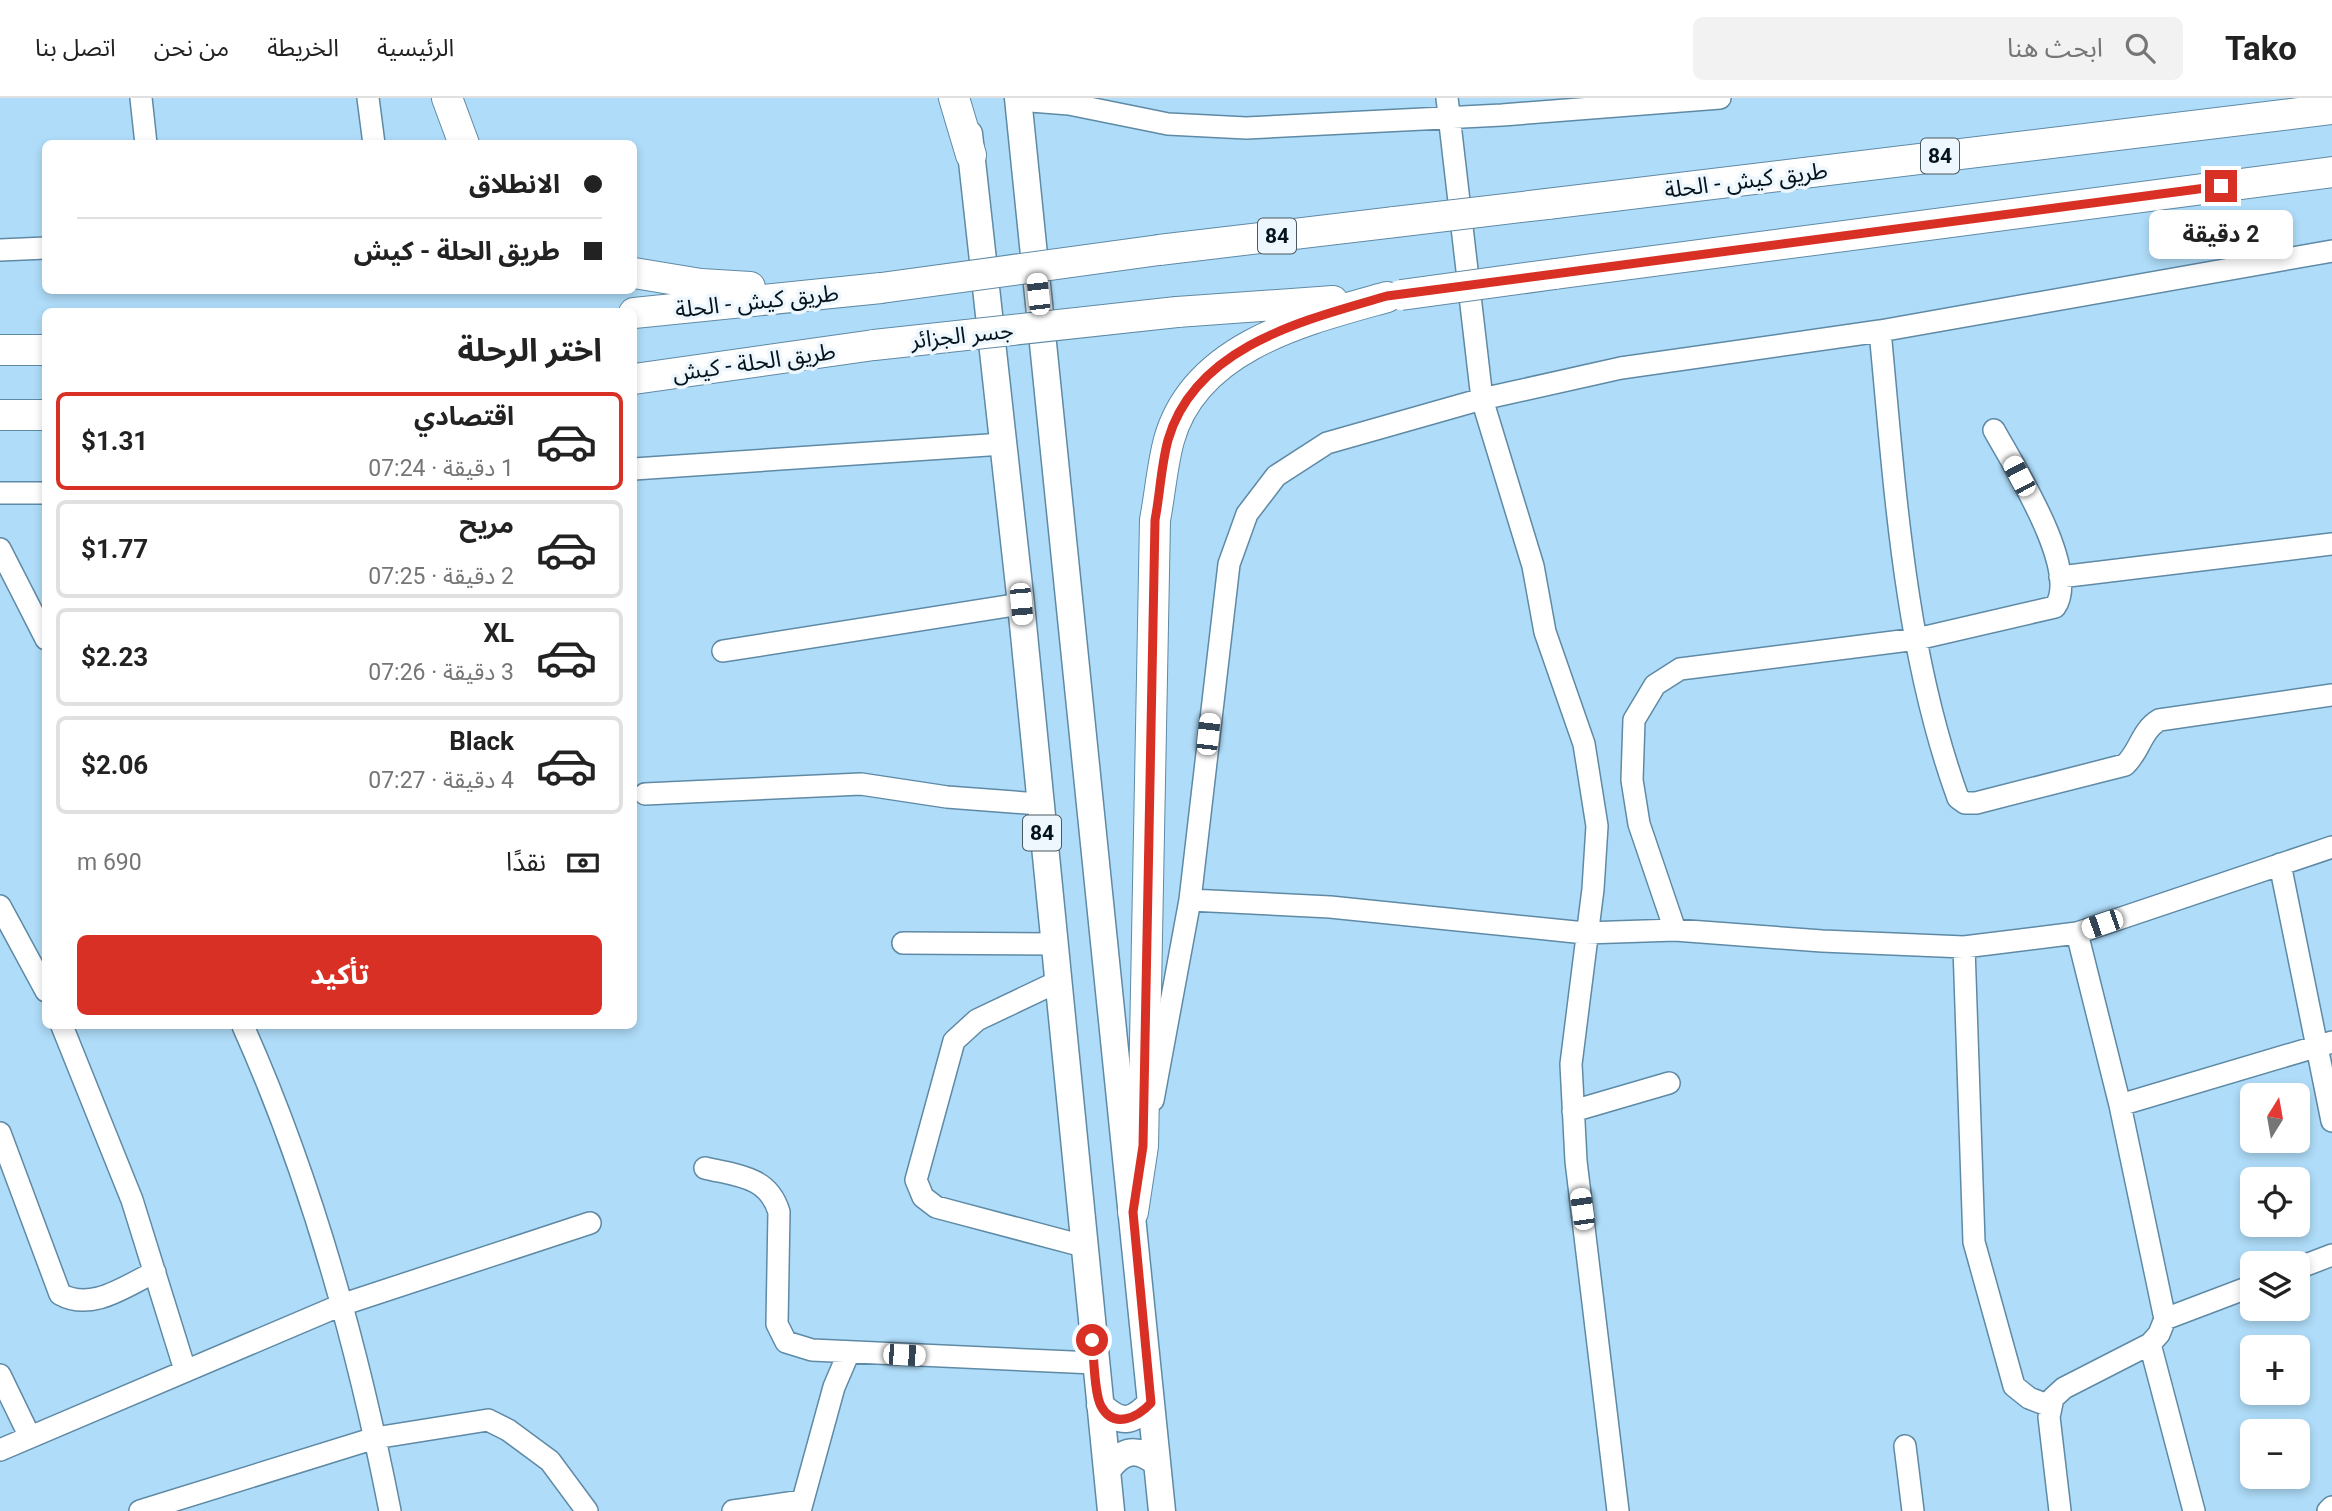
<!DOCTYPE html>
<html lang="ar">
<head>
<meta charset="utf-8">
<style>
  :root { --surface:#fff; --page:#f2f2f2; --text:#222; --muted:#767676; --line:#e0e0e0; --accent:#d93025 }
  body { margin:0; font-family:Roboto,"Noto Sans Arabic",sans-serif; background:var(--page); color:var(--text); direction:rtl; height:100vh; display:flex; flex-direction:column; font-size:26px; white-space:nowrap }
  * { box-sizing:border-box; margin:0 }
  p { font-size:23px; color:var(--muted) }
  .icon { flex:none; width:38px; height:38px; fill:none; stroke:currentColor; stroke-width:2; stroke-linecap:round; stroke-linejoin:round }
  .map { position:relative; flex:1; overflow:hidden; direction:ltr }
  .drawer { position:absolute; left:42px; top:210px; width:595px; height:721px; display:flex; flex-direction:column; background:var(--surface); border-radius:10px; box-shadow:0 4px 10px #0003; direction:rtl }
  .drawer>* { flex:none }
  .top-card { position:absolute; left:42px; top:42px; width:595px; height:154px; border-radius:10px; box-shadow:0 4px 10px #0003; direction:rtl; display:grid; align-content:center; height:154px; padding:0 35px; background:var(--surface) }
  .needle { width:46px; rotate:11deg }
  .tools { position:absolute; left:2240px; top:985px; display:grid; gap:14px }
  .tools a { display:grid; place-items:center; width:70px; height:70px; border-radius:10px; background:var(--surface); box-shadow:0 4px 10px #0003; font-size:35px }
  .end { position:absolute; width:32px; height:32px; margin:-16px; border:9px solid #d93025; background:#fff; box-shadow:0 0 0 4px #fff }
  .from { border-radius:50% }
  .bubble { position:absolute; height:49px; border-radius:10px; background:var(--surface); box-shadow:0 4px 10px #0003; font-size:23px; font-weight:700; line-height:49px; text-align:center; direction:rtl }
  .car { position:absolute; width:21px; height:42px; margin:-21px -10px; border-radius:9px; box-shadow:0 0 5px 2px #0007; background:linear-gradient(#fff 24%,#345 0 40%,#fff 0 76%,#345 0 86%,#fff 0) }
  .top-card b { display:flex; align-items:center; gap:24px; height:66px; font-size:26px }
  .top-card b+b { border-top:2px solid var(--line) }
  .top-card i { width:18px; height:18px; background:var(--text) }
  ul { padding:0; list-style:none }
  li { display:flex; align-items:center; gap:21px; height:98px; margin:0 14px 10px; padding:0 21px; border:4px solid var(--line); border-radius:10px }
  li div { flex:1 }
  li b { display:block; font-size:26px }
  li em { font-style:normal; font-weight:700 }
  li.on { border-color:var(--accent) }
  li>.icon { width:63px; height:63px; stroke-width:1.5 }
  h2 { padding:0 35px; font-size:32px; line-height:84px }
  .pay { display:flex; align-items:center; gap:18px; height:77px; padding:0 35px; font-size:26px }
  .pay p { margin-inline-start:auto }
  .primary-button { display:flex; gap:14px; margin-top:auto; padding:14px 35px }
  .primary-button a { flex:1; height:80px; border-radius:10px; background:var(--accent); color:#fff; font-size:28px; font-weight:700; line-height:80px; text-align:center }
  header { display:flex; align-items:center; gap:42px; box-sizing:border-box; height:98px; padding:0 35px; background:var(--surface); border-bottom:2px solid var(--line) }
  header strong { font-size:33px }
  nav { display:flex; gap:38px; margin-inline-start:auto; font-size:24px }
  .search { width:490px; height:63px; background:var(--page); display:flex; align-items:center; gap:18px; box-sizing:border-box; padding:0 24px; border-radius:10px; color:var(--muted); font-size:26px }
  .map>svg:first-child { display:block }
  .lines { fill:none; stroke-linecap:round; stroke-linejoin:round }
  .minor-casing { stroke:#5f8aa5; stroke-width:24 }
  .major-casing { stroke:#5f8aa5; stroke-width:29 }
  .highway-casing { stroke:#5f8aa5; stroke-width:32 }
  .minor { stroke:#fff; stroke-width:21 }
  .major { stroke:#fff; stroke-width:26 }
  .highway { stroke:#fff; stroke-width:30 }
  .highway-bridge-casing { stroke:#5f8aa5; stroke-width:32; stroke-linecap:butt }
  .highway-bridge { stroke:#fff; stroke-width:30 }
  .route { stroke:#d93025; stroke-width:9 }
  .labels { text-anchor:middle; stroke-width:7; stroke-linejoin:round; paint-order:stroke }
  .shield { fill:#eef7fd; stroke:#4a5861; stroke-width:2 }
  .shield-label { font-size:21px; font-weight:bold; fill:#04141e }
  .street-label { font-size:23px; fill:#04141e; stroke:#eef7fd }
</style>
</head>
<body>
<header>
<strong>Tako</strong>
<div class="search"><svg class="icon" aria-label="search" viewBox="0 0 24 24"><circle cx="10" cy="10" r="6"/><path d="M15 15l6 6"/></svg>ابحث هنا</div>
<nav><a>الرئيسية</a><a>الخريطة</a><a>من نحن</a><a>اتصل بنا</a></nav>
</header>
<div class="map">
<svg width="2332" height="1413" viewBox="0 0 2332 1413">
  <rect width="100%" height="100%" fill="#afdcf9"/>
  <g class="lines">
    <g class="minor-casing">
      <path id="minor" d="M141 0 146 46
        M368 0 374 46
        M1447 0 1482 301 1533 468 1545 534 1584 646 1597 728 1593 791 1571 966 1576 1063 1618 1413
        M1018 2 1069 6 1168 26 1246 30 1502 17 1720 0
        M0 152 46 150
        M1880 233C1895 390 1904 551 1958 700L1965 705H1976L2125 667C2140 653 2141 633 2159 622L2332 597
        M634 371 1003 346
        M0 395H46
        M0 451 46 541
        M2060 479 2332 446
        M723 553 1021 506
        M645 696 861 686 947 699 1039 706
        M2280 766 2332 1023
        M1190 802 1330 809 1585 835 1675 832 1822 843 1964 849 2077 835 2332 749
        M0 808 46 893
        M1675 832 1639 726 1632 682 1634 622 1655 587 1680 571 1917 541 2055 509C2081 472 2013 367 1994 332
        M903 845 1052 846
        M1964 849 1974 1144 2014 1288 2029 1300 2050 1308
        M1057 884 977 922 954 943 916 1082 923 1099 936 1109 1083 1148
        M62 928 132 1102 185 1272
        M243 928C311 1080 358 1250 390 1413
        M1153 1002 1190 802 1229 466 1247 416 1276 378 1327 345 1482 301 1621 270 1880 233 2332 153
        M2120 1007 2332 944
        M1573 1013 1669 985
        M0 1035 60 1196C92 1214 125 1188 155 1174
        M705 1070C738 1078 768 1078 779 1114L777 1226 786 1244 812 1252 1094 1265
        M2298 1170 2332 1157
        M2165 1221 2252 1188
        M2150 1246 2194 1413
        M0 1277 29 1337
        M1905 1348 1913 1413
        M0 1352 341 1207 590 1125
        M140 1413 375 1340 488 1322 508 1332 550 1363 587 1413
        M733 1413 802 1403
        M800 1413 834 1289 849 1254
        M2060 1413 2049 1319 2053 1300 2064 1290 2150 1246 2159 1236 2165 1221 2120 1007 2077 835
        M2328 1413 2332 1409"/>
    </g>
    <g class="major-casing">
      <path id="major" d="M1018 0 1162 1413
        M969 36 1021 506 1111 1413
        M1100 1307C1121 1327 1132 1325 1151 1305
        M1108 1371C1123 1351 1137 1349 1157 1365"/>
    </g>
    <g class="highway-casing">
      <path id="highway" d="M447 0 464 46
        M954 0 971 57
        M1547 106 2332 11
        M1159 152 1395 124
        M634 175 701 186 750 189
        M1555 176 2332 74
        M1177 214 1333 203
        M634 215 881 190
        M0 252H46
        M634 281 874 247
        M0 317H46
        M1133 1114 1143 1048 1155 422C1160 396 1162 368 1169 342 1195 248 1305 222 1387 199"/>
    </g>
    <use href="#minor" class="minor"/>
    <use href="#major" class="major"/>
    <use href="#highway" class="highway"/>
    <g class="highway-bridge-casing">
      <path id="highway-bridge" d="M1395 124 1547 106
        M881 190 1159 152
        M1401 197 1555 176
        M874 247 1177 214"/>
    </g>
    <use href="#highway-bridge" class="highway-bridge"/>
  </g>
  <g class="lines">
    <path class="route" d="M1092 1242C1094 1257 1094 1295 1101 1308 1114 1332 1138 1319 1151 1305L1133 1114 1143 1048 1155 422C1160 396 1161 368 1168 342 1195 248 1305 222 1387 198L2221 88"/>
  </g>
  <g class="labels">
    <g class="shield">
      <rect x="1921" y="40.5" width="38" height="35" rx="5"/>
      <rect x="1258" y="120.5" width="38" height="35" rx="5"/>
      <rect x="1023" y="717.5" width="38" height="35" rx="5"/>
    </g>
    <g class="shield-label">
      <text x="1940" y="65">84</text>
      <text x="1277" y="145">84</text>
      <text x="1042" y="742">84</text>
    </g>
    <g class="street-label">
      <text transform="translate(1746 82) rotate(-7)" y="8">طريق كيش - الحلة</text>
      <text transform="translate(757 203) rotate(-6)" y="8">طريق كيش - الحلة</text>
      <text transform="translate(962 237) rotate(-6)" y="8">جسر الجزائر</text>
      <text transform="translate(754 264) rotate(-8)" y="8">طريق الحلة - كيش</text>
    </g>
  </g>
</svg>
<div class="tools">
<a><svg class="needle" viewBox="-14 -14 28 28"><path d="M0-13l5 13h-10z" fill="#e53935"/><path d="M0 13l5-13h-10z" fill="#767676"/></svg></a>
<a><svg class="icon" aria-label="locate" viewBox="0 0 24 24"><circle cx="12" cy="12" r="6"/><path d="M12 2v4M12 18v4M2 12h4M18 12h4"/></svg></a>
<a><svg class="icon" aria-label="layers" viewBox="0 0 24 24"><path d="M12 4l9 5-9 5-9-5zM3 14l9 5 9-5"/></svg></a>
<a>+</a>
<a>−</a>
</div>
<i class="end from" style="left:1092px;top:1242px"></i>
<i class="end" style="left:2221px;top:88px"></i>
<div class="bubble" style="left:2149px;top:112px;width:144px">2 دقيقة</div>
<i class="car" style="left:1038px;top:196px;rotate:354deg"></i>
<i class="car" style="left:2019px;top:378px;rotate:332deg"></i>
<i class="car" style="left:1021px;top:506px;rotate:175deg"></i>
<i class="car" style="left:1208px;top:636px;rotate:6deg"></i>
<i class="car" style="left:2102px;top:826px;rotate:251deg"></i>
<i class="car" style="left:1582px;top:1111px;rotate:352deg"></i>
<i class="car" style="left:904px;top:1257px;rotate:93deg"></i>
<div class="top-card">
<b><i class="from"></i>الانطلاق</b>
<b><i></i>طريق الحلة - كيش</b>
</div>
<section class="drawer">
<h2>اختر الرحلة</h2>
<ul>
<li class="on"><svg class="icon" aria-label="car" viewBox="0 0 24 24"><path d="M5 17H2v-5l4-1 3-4h7l3 4 3 1v5h-3M9 17h6M6 11h13"/><circle cx="7" cy="17" r="2"/><circle cx="17" cy="17" r="2"/></svg><div><b>اقتصادي</b><p>1 دقيقة · 07:24</p></div><em>$1.31</em></li>
<li><svg class="icon" aria-label="car" viewBox="0 0 24 24"><path d="M5 17H2v-5l4-1 3-4h7l3 4 3 1v5h-3M9 17h6M6 11h13"/><circle cx="7" cy="17" r="2"/><circle cx="17" cy="17" r="2"/></svg><div><b>مريح</b><p>2 دقيقة · 07:25</p></div><em>$1.77</em></li>
<li><svg class="icon" aria-label="car" viewBox="0 0 24 24"><path d="M5 17H2v-5l4-1 3-4h7l3 4 3 1v5h-3M9 17h6M6 11h13"/><circle cx="7" cy="17" r="2"/><circle cx="17" cy="17" r="2"/></svg><div><b>XL</b><p>3 دقيقة · 07:26</p></div><em>$2.23</em></li>
<li><svg class="icon" aria-label="car" viewBox="0 0 24 24"><path d="M5 17H2v-5l4-1 3-4h7l3 4 3 1v5h-3M9 17h6M6 11h13"/><circle cx="7" cy="17" r="2"/><circle cx="17" cy="17" r="2"/></svg><div><b>Black</b><p>4 دقيقة · 07:27</p></div><em>$2.06</em></li>
</ul>
<div class="pay"><svg class="icon" aria-label="cash" viewBox="0 0 24 24"><path d="M3 7h18v10H3z"/><circle cx="12" cy="12" r="2"/></svg>نقدًا<p>690 m</p></div>
<div class="primary-button"><a>تأكيد</a></div>
</section>
</div>
</body>
</html>
